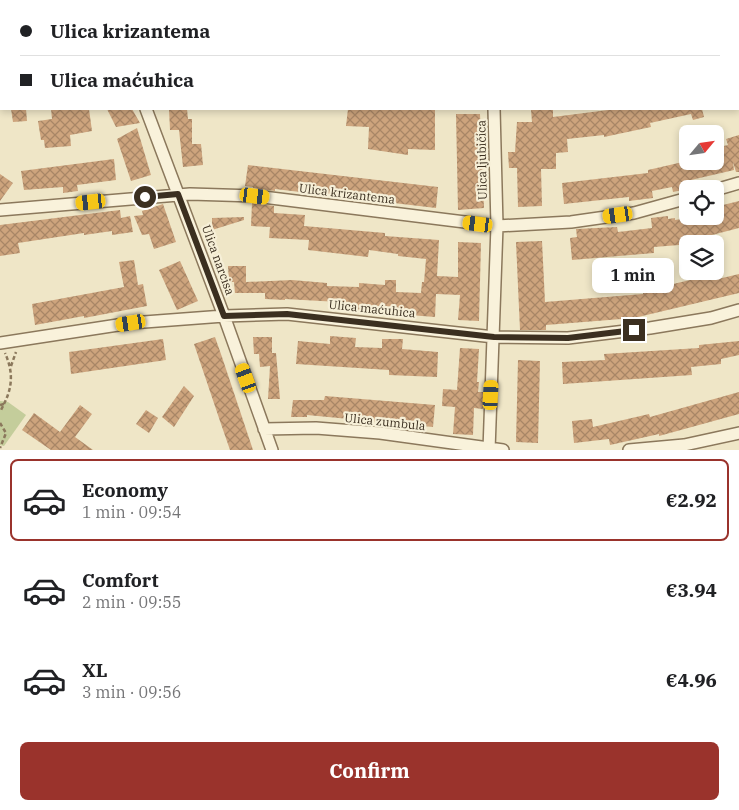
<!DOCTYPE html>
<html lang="en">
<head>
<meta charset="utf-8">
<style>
  :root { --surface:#fff; --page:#f2f2f2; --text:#202124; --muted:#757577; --line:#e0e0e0; --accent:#9a332c }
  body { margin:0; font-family:"IBM Plex Serif",serif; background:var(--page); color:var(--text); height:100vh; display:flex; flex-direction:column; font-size:19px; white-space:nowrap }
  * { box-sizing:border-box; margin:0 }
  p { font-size:16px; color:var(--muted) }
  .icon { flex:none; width:28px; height:28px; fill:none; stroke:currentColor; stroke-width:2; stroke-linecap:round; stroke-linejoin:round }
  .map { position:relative; height:450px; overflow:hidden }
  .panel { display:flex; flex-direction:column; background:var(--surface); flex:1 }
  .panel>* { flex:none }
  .hud { position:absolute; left:0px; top:0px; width:740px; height:110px; box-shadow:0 2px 8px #0003; display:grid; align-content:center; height:110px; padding:0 20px; background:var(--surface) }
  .needle { width:32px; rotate:61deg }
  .tools { position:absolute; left:679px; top:125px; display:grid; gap:10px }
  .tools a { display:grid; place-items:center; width:45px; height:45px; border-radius:8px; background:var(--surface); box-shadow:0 2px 8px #0003; font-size:25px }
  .end { position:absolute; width:22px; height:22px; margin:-11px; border:6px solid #3b2f20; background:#fff; box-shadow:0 0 0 2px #fff }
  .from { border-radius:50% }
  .bubble { position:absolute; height:35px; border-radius:8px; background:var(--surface); box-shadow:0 2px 8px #0003; font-size:16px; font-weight:700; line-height:35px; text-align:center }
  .car { position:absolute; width:15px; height:30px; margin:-15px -8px; border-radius:6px; box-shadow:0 0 4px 1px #0007; background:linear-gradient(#f5c518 24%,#345 0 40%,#f5c518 0 76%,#345 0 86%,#f5c518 0) }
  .hud b { display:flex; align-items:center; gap:18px; height:48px; font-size:19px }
  .hud b+b { border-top:1px solid var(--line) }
  .hud i { width:12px; height:12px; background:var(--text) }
  ul { padding:9px 0 0; list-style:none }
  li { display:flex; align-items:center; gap:15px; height:82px; margin:0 10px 8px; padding:0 10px; border:2px solid transparent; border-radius:8px }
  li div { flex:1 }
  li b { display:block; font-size:19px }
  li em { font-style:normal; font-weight:700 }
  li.on { border-color:var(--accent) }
  li>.icon { width:45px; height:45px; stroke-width:1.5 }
  .button { display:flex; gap:10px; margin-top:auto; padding:10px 20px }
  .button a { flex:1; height:58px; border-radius:8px; background:var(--accent); color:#fff; font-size:20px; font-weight:700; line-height:58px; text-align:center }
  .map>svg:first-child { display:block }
  .green { fill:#c4cd9b }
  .garden { fill:url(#garden-dots) }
  .building { fill:url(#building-cross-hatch) }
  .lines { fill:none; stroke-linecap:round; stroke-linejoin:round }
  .service-casing { stroke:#8b785c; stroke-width:8 }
  .minor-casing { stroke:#8b785c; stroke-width:14 }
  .path { stroke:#8b785c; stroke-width:2.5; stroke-dasharray:4 2.5; stroke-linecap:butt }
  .service { stroke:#f9f2db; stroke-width:5.5 }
  .minor { stroke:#f9f2db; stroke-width:11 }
  .route { stroke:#3b2f20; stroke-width:6 }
  .labels { text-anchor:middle; stroke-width:4.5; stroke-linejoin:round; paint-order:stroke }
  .street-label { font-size:12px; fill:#3b2f20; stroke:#f6efd7 }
</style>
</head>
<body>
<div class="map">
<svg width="739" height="450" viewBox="0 0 739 450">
  <defs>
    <pattern id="garden-dots" width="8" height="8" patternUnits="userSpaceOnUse" patternTransform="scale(1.25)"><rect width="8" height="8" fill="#c4cd9b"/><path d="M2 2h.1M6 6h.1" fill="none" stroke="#a9b085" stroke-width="1.8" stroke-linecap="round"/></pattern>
    <pattern id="building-cross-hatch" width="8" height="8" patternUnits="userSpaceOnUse" patternTransform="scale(1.25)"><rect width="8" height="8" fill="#cda47d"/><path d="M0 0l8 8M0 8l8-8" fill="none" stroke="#a88666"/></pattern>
  </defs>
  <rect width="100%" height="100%" fill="#efe6c7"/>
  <path class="green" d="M0 401 8 402 26 415 4 446 0 445Z"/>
  <path class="garden" d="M229 0H473L229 1Z"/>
  <path class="building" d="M11 109H26L27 121 13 122Z
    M51 109H89L92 131 70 135 71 146 45 148 44 140H41L38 121 52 119Z
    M107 109H132L140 123 116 127Z
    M169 109H187L188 119H192V144H201L203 165 183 167 179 130H170Z
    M348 109H435V150L408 149V155L368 149 369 127 346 126Z
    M553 109V117L616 109H702L704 117 693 120 691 114 650 123 651 127 604 137V135L567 139 568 152 556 153V169H541L542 206 518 207 517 168H509L508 152H515L517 122H532L531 110Z
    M456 114H480L484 208 458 210Z
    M137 128 151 175 131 181 117 139Z
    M739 135V172H736L733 162 734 170 691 180 692 188 673 192 672 187 652 191 653 198 629 201V197L564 204 562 183 648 173V170L687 161H715V148L728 145 726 139Z
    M114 159 116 180 77 185 78 191 63 193V187L24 190 21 171Z
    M248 165 438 187 436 208 275 189V191L253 188V187L245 186Z
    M0 174 13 183 0 201Z
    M739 201V228L712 235 714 244H679V245L654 247V253L572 260 570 238 577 237 576 229 617 227 618 232 652 228 651 218 668 216V219L675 218V220L701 216H715V207Z
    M252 203 274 206V213L305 215 304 226 385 233V236L439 240 437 276 458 277V242L481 243 479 321 458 320 460 295 436 294 435 317 358 311V307L338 306 339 302 285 299V300L265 299V293H235L234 282H229L228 266H246V282L292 280 327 283V286L359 287V283L385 285V280H396V292L421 293 422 282H424L426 259 398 256V254L369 250 368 257 308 250 309 240 269 238 270 227 251 226Z
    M163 204 176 242 154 249 149 234 142 235 134 216 143 215 142 211Z
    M120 210 121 218 130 216 133 232 112 235V231L84 235V233L18 243 20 253 0 256V225Z
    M244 217V220L212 230V218Z
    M542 241 545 302 643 294V291L716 274 718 279 739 274V293L634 318 546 325V330H520L516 242Z
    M134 260 138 285 143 284 147 306 84 318V316L35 325 32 304 124 287 119 262Z
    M180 261 198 301 177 310 159 270Z
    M330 336 356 338 355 347 382 348V339H403L402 349 438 352 437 377 389 375V370L296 364 298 341 330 344Z
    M215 337 222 357 253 450H230L221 424 194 344Z
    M253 337H272V353H276L280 399H268L270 366 260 367 259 354H254Z
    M163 339 166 360 71 374 69 352Z
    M739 341V355L721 359V364L691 367 692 375 563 384 562 362 605 360 604 354 699 348V345Z
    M460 348 479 349 477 382H479L478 392H484L483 409 474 408 473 435 453 434 455 407 442 406 443 389 457 390Z
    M518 360 540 361 538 443 516 442Z
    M184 386 194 396 174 427 162 417Z
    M739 392V414L659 436V434L610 445 609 439 574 443 572 421 592 419 593 427 649 414 650 417Z
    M325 396 435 405 433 427 307 415V417H291L293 400H324Z
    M80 405 92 414 75 437 93 450H51L22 430 34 413 60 432Z
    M146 410 158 418 149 433 136 424Z"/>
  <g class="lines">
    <g class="service-casing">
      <path id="service" d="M61 0 62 1"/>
    </g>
    <g class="minor-casing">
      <path id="minor" d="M520 1 521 0
        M0 84H1
        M146 109 224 316 272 450
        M715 190 739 183
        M0 210 190 194 255 196 497 226 571 222 634 213 688 198
        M0 343 131 323 224 316 287 314 494 337 568 338 650 328 711 318 739 310
        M264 429 316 428 380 433 503 450
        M489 450 497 226 494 109
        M629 450 684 445 739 433"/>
    </g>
    <path class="path" d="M11 366 16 352
      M4 404C13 386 13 371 5 353
      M0 405 4 404 0 412
      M0 423 6 433 0 448"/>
    <use href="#service" class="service"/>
    <use href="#minor" class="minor"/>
  </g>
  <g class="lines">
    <path class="route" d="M145 197 178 194 224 316 287 314 494 337 568 338 634 330"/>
  </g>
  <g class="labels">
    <g class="street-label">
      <text transform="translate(482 160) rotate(-91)" y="4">Ulica ljubičica</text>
      <text transform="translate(347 194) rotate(7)" y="4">Ulica krizantema</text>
      <text transform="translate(218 260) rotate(70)" y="4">Ulica narcisa</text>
      <text transform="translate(372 309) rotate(6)" y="4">Ulica maćuhica</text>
      <text transform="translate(385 422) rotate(6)" y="4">Ulica zumbula</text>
    </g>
  </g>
</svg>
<div class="tools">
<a><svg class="needle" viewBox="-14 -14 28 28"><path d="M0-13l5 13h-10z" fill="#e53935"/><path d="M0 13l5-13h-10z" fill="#757577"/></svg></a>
<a><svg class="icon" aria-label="locate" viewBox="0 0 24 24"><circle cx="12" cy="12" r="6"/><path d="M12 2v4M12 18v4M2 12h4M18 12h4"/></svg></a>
<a><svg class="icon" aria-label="layers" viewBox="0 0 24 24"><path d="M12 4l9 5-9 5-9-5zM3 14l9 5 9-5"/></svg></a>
</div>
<i class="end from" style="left:145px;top:197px"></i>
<i class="end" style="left:634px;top:330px"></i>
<div class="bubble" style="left:592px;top:258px;width:82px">1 min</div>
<i class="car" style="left:255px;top:196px;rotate:97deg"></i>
<i class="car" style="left:91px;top:202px;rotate:264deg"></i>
<i class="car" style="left:618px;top:215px;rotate:262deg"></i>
<i class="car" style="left:478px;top:224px;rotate:277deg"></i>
<i class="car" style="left:131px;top:323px;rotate:261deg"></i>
<i class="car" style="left:246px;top:378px;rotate:340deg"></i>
<i class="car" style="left:491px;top:395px;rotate:3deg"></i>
<div class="hud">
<b><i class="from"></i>Ulica krizantema</b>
<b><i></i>Ulica maćuhica</b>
</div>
</div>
<section class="panel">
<ul>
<li class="on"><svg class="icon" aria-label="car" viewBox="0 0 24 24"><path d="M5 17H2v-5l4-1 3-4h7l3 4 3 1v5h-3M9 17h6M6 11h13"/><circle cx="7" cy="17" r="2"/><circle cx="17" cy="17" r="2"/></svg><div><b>Economy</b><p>1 min · 09:54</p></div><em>€2.92</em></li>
<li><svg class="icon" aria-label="car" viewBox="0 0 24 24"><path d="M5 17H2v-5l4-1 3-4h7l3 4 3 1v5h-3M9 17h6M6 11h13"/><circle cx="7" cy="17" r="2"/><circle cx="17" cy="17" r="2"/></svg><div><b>Comfort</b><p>2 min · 09:55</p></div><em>€3.94</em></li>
<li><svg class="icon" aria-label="car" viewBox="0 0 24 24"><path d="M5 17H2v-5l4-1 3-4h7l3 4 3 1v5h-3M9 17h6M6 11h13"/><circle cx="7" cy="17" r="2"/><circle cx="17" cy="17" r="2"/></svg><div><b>XL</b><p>3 min · 09:56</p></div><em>€4.96</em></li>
</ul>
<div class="button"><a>Confirm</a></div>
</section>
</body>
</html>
